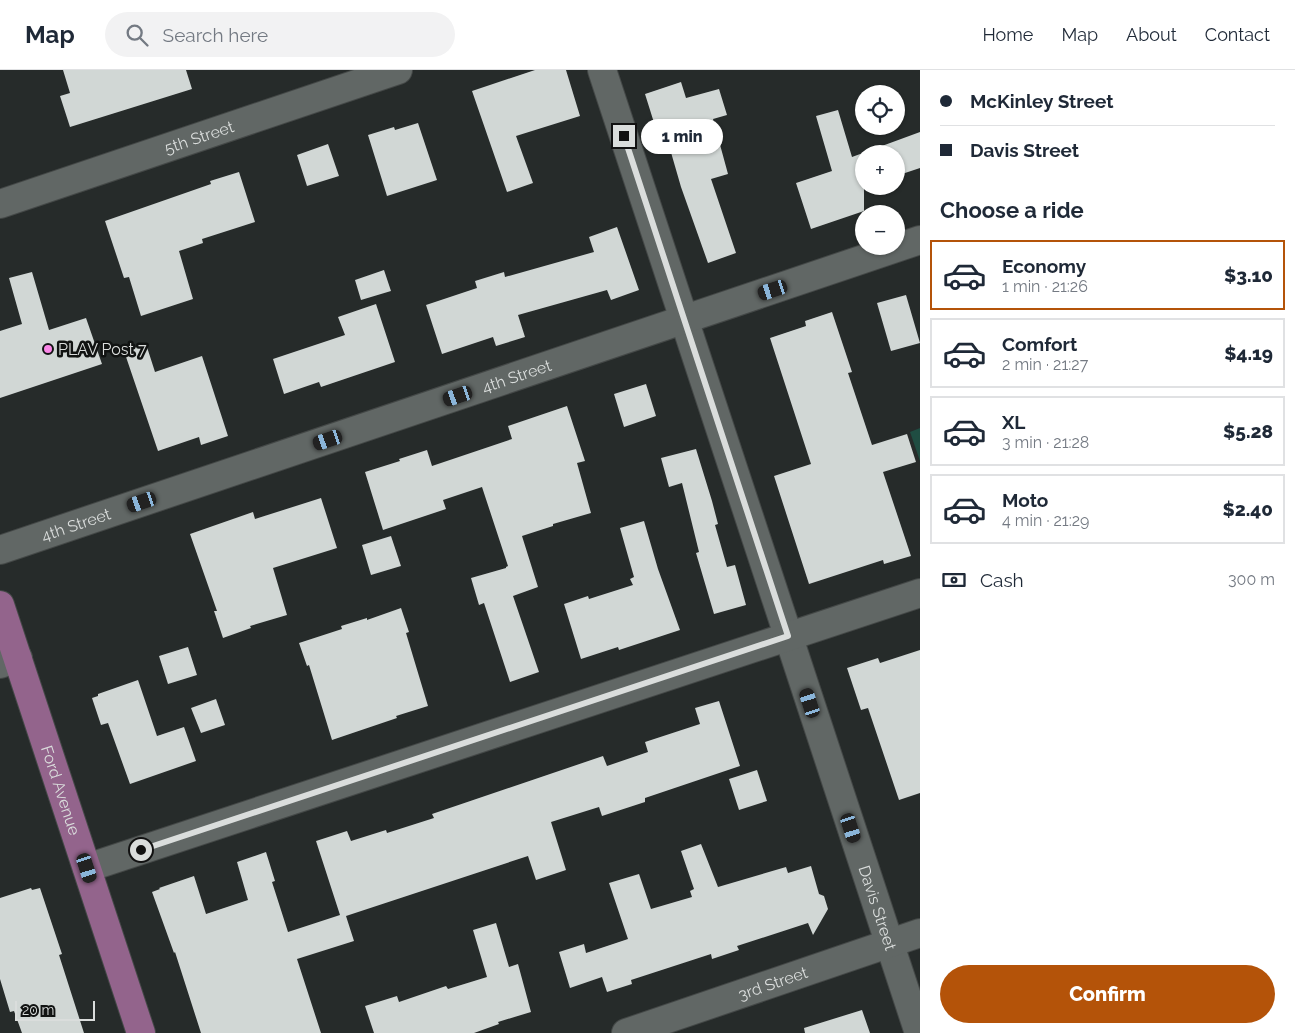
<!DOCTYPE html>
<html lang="en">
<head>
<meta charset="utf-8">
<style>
  :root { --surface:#fff; --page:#f2f2f3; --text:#1f2937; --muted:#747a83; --line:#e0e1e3; --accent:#b45309 }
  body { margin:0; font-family:Raleway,sans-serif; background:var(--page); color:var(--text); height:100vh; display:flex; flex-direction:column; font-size:19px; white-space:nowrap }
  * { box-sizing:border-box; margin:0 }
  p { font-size:16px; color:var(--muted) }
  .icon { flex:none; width:28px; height:28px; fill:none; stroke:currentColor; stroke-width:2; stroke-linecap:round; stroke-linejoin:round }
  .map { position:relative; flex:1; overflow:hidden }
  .drawer { display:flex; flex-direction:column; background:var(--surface); width:375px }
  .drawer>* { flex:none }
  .banner { display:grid; align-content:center; height:110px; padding:0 20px; background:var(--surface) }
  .tools { position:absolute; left:855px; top:15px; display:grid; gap:10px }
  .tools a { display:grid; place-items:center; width:50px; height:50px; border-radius:50%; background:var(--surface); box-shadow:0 1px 4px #0004; font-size:25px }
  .scale { position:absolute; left:15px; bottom:12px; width:80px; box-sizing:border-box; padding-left:5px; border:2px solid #dadddc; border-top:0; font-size:14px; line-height:18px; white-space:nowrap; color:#dadddc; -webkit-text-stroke:4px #111312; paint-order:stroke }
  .end { position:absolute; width:22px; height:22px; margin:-11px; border:6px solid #dadddc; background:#111; box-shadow:0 0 0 2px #111 }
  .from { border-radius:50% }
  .bubble { position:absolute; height:35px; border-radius:18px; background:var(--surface); box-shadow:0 1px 4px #0004; font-size:16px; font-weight:800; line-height:35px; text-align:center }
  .car { position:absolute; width:15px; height:30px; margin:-15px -8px; border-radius:6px; box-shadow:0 0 4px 1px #0007; background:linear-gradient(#222 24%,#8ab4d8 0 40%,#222 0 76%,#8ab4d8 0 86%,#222 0) }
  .banner b { display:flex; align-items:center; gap:18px; height:48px; font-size:19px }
  .banner b+b { border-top:1px solid var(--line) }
  .banner i { width:12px; height:12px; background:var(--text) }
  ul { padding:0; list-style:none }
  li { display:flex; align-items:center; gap:15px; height:70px; margin:0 10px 8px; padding:0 10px; border:2px solid var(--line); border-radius:0px }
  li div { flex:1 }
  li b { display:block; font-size:19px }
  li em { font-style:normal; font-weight:800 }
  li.current { border-color:var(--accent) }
  li>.icon { width:45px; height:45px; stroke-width:1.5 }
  h2 { padding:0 20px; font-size:22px; line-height:60px }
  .pay { display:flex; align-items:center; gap:12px; height:55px; padding:0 20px; font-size:19px }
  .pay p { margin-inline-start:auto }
  .cta { display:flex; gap:10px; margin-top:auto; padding:10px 20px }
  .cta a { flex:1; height:58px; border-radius:30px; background:var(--accent); color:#fff; font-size:20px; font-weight:800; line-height:58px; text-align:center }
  header { display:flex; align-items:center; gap:30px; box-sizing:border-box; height:70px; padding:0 25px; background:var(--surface); border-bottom:1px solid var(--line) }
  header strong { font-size:24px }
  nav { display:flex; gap:28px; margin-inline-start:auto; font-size:18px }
  .search { width:350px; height:45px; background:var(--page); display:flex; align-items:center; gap:12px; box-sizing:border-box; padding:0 18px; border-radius:28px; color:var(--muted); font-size:19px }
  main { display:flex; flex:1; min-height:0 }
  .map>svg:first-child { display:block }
  .green { fill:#1f4d42 }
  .building { fill:#d1d7d5 }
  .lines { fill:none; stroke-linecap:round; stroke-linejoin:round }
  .minor-casing { stroke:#444847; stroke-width:30 }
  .major-casing { stroke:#444847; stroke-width:30 }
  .minor { stroke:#616765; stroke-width:28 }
  .major { stroke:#93648c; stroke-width:28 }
  .route { stroke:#dadddc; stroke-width:6 }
  .poi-dot { fill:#fa87e7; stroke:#111312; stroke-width:2 }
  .labels { text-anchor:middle; stroke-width:5; stroke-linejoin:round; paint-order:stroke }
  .street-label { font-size:16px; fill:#dadddc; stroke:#111312 }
  .poi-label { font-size:16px; fill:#dadddc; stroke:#111312; text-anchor:start }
</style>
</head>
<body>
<header>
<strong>Map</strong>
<div class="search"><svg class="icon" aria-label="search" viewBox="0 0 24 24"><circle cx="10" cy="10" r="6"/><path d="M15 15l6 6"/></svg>Search here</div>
<nav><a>Home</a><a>Map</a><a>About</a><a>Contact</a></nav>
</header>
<main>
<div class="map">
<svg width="920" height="963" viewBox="0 0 920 963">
  <rect width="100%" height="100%" fill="#262b2a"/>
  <path class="green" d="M920 358V391L910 362Z"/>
  <path class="building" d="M63 0H186L192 19 70 57 60 26 70 23Z
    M535 0H566L580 46 516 66 533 113 507 122 472 21Z
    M681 12 686 28 719 19 727 45 713 49 728 104 711 109 736 183 708 193 681 117 668 72 661 75 645 24Z
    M838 40 852 87 920 62V98L896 106V84H864V116H867L864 117V141L811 159 796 113 832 101 816 46Z
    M418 53 437 110 387 126 368 65 394 57 395 60Z
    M328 74 339 106 307 116 297 85Z
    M239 102 255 152 202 169 203 173 179 181 193 229 141 246 129 207 124 208 105 151 211 114 210 111Z
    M617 157 639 220 611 230 607 220 518 245 525 267 496 276 493 267 442 284 426 235 477 218 475 211 504 202 505 207 594 182 589 167Z
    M384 200 391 221 361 230 355 210Z
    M32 202 49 260 86 248 102 294 0 328V261L22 254 9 208Z
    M906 225 920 273 891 281 877 233Z
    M376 234 395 292 321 317 319 312 284 324 273 289 345 265 338 247Z
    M832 242 852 302 848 303 872 375 907 364 916 392 883 402 911 486 884 494 883 490 809 514 774 406 811 394 770 268 806 256 805 251Z
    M146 274 155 302 202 286 228 366 201 375 199 367 158 381 124 281Z
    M646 314 656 346 624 357 614 324Z
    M567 336 585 391 577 393 591 443 553 454V456L522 466 538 517 513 526 539 602 510 612 484 533 479 535 471 508 506 498V497L508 496 482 417 443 430 446 439 383 460 365 402 400 391 399 389 427 380 432 396 512 369 508 356Z
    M696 379 712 431 718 454 715 455 727 497 735 495 746 535 714 544 696 483 699 482 682 413 669 417 661 388Z
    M321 428 337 478 273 498 287 545 250 556 251 558 223 568 214 541H217L190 464 253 442 255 449Z
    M644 451 658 499 680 560 619 580 618 577 581 589 564 534 588 526 589 529 633 515 630 509 634 507 620 458Z
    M391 466 401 496 371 505 362 475Z
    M401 538 409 562 406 563 428 636 396 646 397 648 332 670 309 595 307 596 299 573 342 559 341 556 367 548V550Z
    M188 577 197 605 168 614 159 586Z
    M920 580V723L899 730 868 638 861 640 847 598 878 588 880 593Z
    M138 610 157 666 184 657 196 691 130 714 108 653 101 655 92 628 98 626V624Z
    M216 629 225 655 201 663 191 638Z
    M719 631 740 696 645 728V732L602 746 599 737 551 752 566 800 536 810 528 786 346 846 354 871 297 889 321 963H201L175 882 174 883 152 822 160 819 159 818 194 806 206 844 248 830 237 792 266 782 275 811 272 812 288 862 340 845 316 771 347 761 351 771 386 760 387 763 434 748 432 744 603 686 607 696 648 682 645 672 700 654 695 638Z
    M757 700 767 731 739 740 729 709Z
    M701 774 718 817 786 797 788 803 811 796 819 824 824 826 828 839 813 865 808 853 737 876 739 880 712 889 711 884 631 910 632 914 607 922 602 907 570 918 559 882 584 874 586 883 628 869 609 813 639 804 651 839 692 827 690 821 694 819 681 781Z
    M31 818 32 820 40 818 62 884 59 885 84 963H22L14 941 10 942 0 909V828Z
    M496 853 509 897 518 894 531 942 498 952 499 954 474 963H374L365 936 397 926 399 932 446 916 448 919 487 907 473 860Z
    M862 940 870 963H805L804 958Z"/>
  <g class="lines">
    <g class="minor-casing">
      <g id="minor">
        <path id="s1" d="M602 0 919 963"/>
        <path id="s2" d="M0 134 398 0"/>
        <path id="s3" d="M0 480 920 170"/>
        <path d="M0 594 18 588"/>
        <path d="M87 798 920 523"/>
        <path id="s4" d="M626 963 920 863"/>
      </g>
    </g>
    <g class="major-casing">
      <g id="major">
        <path id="s5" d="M0 535 141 963"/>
      </g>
    </g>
    <use href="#minor" class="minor"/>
    <use href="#major" class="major"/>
  </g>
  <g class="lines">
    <path class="route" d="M141 780 788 566 624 66"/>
  </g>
  <circle class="poi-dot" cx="48" cy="279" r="5"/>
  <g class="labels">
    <g class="street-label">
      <text dy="6" stroke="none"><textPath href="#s2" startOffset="210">5th Street</textPath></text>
      <text dy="6" stroke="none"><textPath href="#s3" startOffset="545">4th Street</textPath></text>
      <text dy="6" stroke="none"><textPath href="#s3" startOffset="80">4th Street</textPath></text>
      <text dy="6" stroke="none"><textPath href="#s5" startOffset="195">Ford Avenue</textPath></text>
      <text dy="6" stroke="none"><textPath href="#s1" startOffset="882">Davis Street</textPath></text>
      <text dy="6" stroke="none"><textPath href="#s4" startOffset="155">3rd Street</textPath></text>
    </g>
    <g class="poi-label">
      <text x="58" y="285">PLAV Post 7</text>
    </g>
  </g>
</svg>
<div class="tools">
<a><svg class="icon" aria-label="locate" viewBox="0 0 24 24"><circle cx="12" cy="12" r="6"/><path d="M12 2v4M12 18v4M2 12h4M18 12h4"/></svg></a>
<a>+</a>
<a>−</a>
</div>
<div class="scale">20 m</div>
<i class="end from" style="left:141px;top:780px"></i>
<i class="end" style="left:624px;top:66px"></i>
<div class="bubble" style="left:641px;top:49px;width:82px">1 min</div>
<i class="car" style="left:773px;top:220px;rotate:252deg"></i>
<i class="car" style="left:458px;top:326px;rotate:251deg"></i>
<i class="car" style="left:328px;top:370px;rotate:251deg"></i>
<i class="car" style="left:142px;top:432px;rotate:251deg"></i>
<i class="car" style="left:810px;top:633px;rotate:342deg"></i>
<i class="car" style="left:851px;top:758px;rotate:162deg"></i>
<i class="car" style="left:87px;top:798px;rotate:162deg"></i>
</div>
<section class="drawer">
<div class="banner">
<b><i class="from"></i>McKinley Street</b>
<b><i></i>Davis Street</b>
</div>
<h2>Choose a ride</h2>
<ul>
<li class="current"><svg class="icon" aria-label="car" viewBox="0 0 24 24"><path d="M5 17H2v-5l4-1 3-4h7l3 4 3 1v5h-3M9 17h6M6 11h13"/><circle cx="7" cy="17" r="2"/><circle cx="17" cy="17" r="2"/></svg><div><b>Economy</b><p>1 min · 21:26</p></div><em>$3.10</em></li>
<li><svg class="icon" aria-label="car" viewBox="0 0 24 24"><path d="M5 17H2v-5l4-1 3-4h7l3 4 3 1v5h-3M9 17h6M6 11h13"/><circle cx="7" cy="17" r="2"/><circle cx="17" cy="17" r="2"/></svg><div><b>Comfort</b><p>2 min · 21:27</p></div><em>$4.19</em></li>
<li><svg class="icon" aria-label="car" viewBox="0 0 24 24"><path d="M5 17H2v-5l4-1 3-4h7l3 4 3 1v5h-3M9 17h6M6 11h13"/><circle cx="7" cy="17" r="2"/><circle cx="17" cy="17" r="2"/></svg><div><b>XL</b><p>3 min · 21:28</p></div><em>$5.28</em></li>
<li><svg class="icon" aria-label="car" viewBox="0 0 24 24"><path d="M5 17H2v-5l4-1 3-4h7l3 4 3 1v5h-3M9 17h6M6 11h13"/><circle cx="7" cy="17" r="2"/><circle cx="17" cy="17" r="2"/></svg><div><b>Moto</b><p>4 min · 21:29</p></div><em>$2.40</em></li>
</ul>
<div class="pay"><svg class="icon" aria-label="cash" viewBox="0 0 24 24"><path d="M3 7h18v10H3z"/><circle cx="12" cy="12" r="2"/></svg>Cash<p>300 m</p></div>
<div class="cta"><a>Confirm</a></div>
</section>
</main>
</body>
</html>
